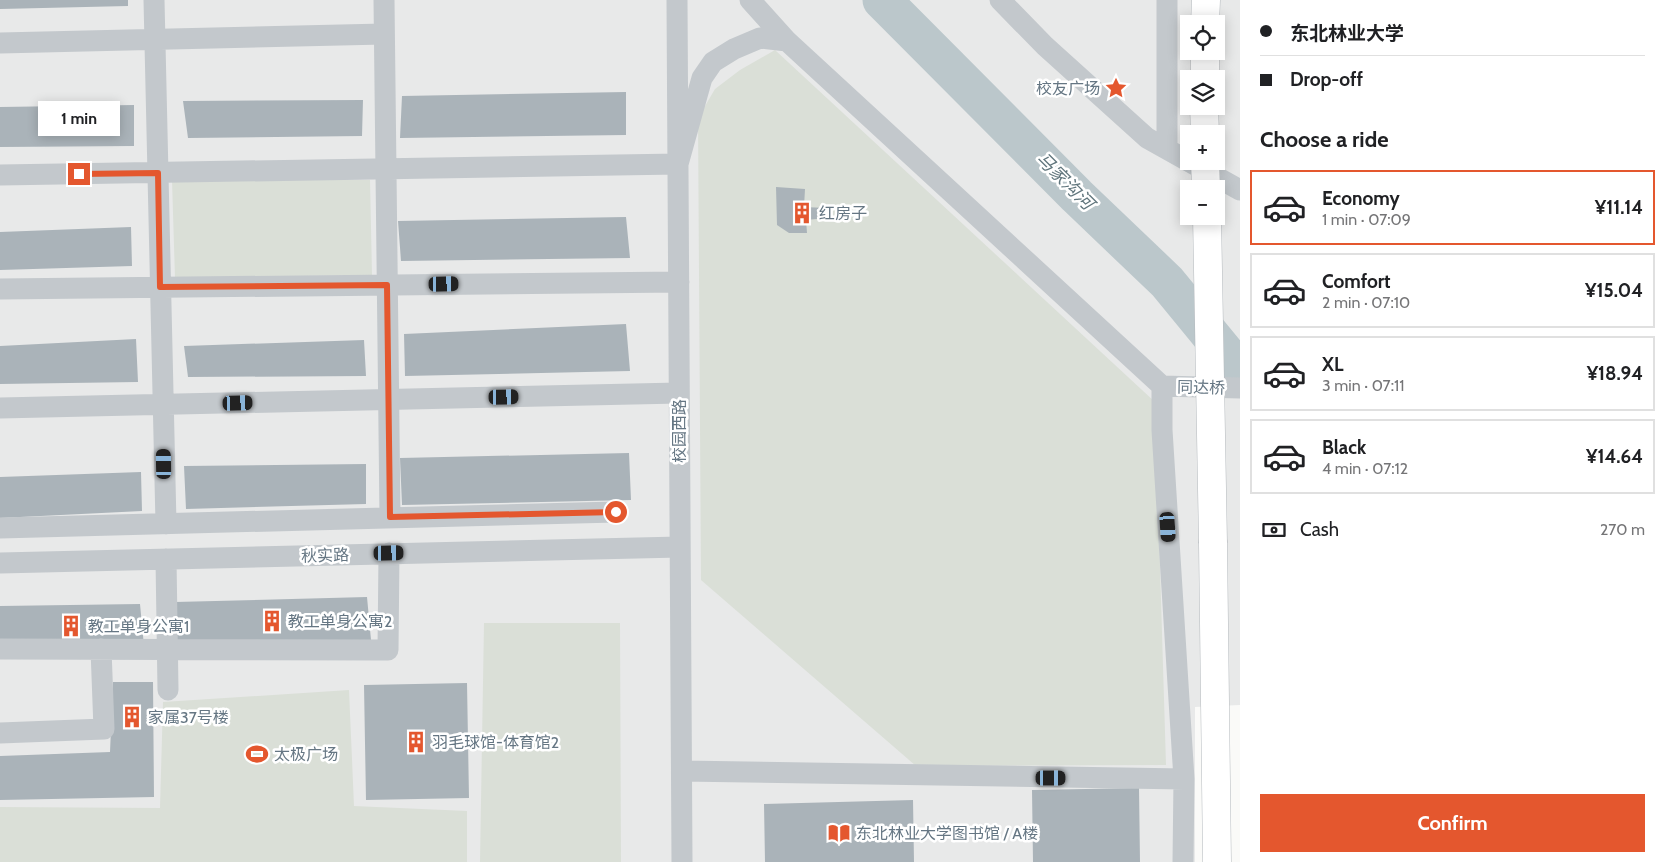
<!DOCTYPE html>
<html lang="en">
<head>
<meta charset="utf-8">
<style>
  :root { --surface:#fff; --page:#f6f6f6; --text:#202124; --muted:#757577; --line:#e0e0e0; --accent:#e4572e }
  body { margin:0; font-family:Cabin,"Noto Sans SC",sans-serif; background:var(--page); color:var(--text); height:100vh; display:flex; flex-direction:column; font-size:19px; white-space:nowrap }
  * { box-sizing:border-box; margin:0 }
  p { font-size:16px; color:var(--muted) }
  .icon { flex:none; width:28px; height:28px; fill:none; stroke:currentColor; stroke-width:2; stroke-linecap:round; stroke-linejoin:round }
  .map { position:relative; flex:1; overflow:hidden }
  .side { display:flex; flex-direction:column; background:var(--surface); width:425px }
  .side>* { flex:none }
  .hud { display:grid; align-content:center; height:110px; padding:0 20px; background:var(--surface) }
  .controls { position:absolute; left:1180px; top:15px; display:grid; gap:10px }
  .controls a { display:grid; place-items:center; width:45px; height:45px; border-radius:0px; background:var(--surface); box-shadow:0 2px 12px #0003; font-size:25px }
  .end { position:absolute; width:22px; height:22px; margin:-11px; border:6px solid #e4572e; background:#fff; box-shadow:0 0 0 2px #fff }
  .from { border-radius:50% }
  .bubble { position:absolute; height:35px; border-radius:0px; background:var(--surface); box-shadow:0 2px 12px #0003; font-size:16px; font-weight:800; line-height:35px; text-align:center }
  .car { position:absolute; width:15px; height:30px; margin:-15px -8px; border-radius:6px; box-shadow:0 0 4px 1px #0007; background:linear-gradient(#222 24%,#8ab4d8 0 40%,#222 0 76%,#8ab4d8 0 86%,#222 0) }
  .hud b { display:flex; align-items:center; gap:18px; height:48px; font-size:19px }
  .hud b+b { border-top:1px solid var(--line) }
  .hud i { width:12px; height:12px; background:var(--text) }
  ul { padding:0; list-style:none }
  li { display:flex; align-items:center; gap:15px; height:75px; margin:0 10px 8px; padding:0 10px; border:2px solid var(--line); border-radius:0px }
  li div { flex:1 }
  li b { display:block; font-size:19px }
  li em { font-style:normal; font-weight:800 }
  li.on { border-color:var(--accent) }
  li>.icon { width:45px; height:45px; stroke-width:1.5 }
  h2 { padding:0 20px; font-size:22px; line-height:60px }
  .pay { display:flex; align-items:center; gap:12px; height:55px; padding:0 20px; font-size:19px }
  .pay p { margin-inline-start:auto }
  .cta { display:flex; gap:10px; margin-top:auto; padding:10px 20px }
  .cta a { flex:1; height:58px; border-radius:0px; background:var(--accent); color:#fff; font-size:20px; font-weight:800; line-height:58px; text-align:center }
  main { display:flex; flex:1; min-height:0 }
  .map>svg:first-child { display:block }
  .built { fill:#e8e9e9; fill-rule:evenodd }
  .green { fill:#dadfd7 }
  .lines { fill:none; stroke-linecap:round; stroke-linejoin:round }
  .river { stroke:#bbc7cb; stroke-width:39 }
  .building { fill:#aab3b9 }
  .primary-casing { stroke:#b5babe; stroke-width:29 }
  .street { stroke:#c3c8cc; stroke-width:21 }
  .primary { stroke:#fff; stroke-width:28 }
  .primary-bridge-casing { stroke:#b5babe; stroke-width:29; stroke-linecap:butt }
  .primary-bridge { stroke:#fff; stroke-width:28 }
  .route { stroke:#e4572e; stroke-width:6 }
  .labels { text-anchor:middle; stroke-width:5; stroke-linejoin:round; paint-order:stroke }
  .poi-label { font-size:16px; fill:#657683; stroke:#fff; text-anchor:start }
  .street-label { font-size:16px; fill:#657683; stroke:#fff }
  .water-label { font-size:18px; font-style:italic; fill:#60757c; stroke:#fff }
</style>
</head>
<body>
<main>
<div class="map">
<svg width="1240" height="862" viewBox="0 0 1240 862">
  <rect width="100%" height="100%" fill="#fafaf8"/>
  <path class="built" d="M0 0H1240V705L1195 707V862H0ZM1189 24H1216V51H1189ZM1189 79H1216V106H1189ZM1189 134H1216V161H1189ZM1189 189H1216V216H1189Z"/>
  <path class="green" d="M775 50 1155 402 1166 765 916 766 701 580 698 118 715 89 740 70Z
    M172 180H370L372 275 175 278Z
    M484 623H620L621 862H480Z
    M349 690 354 806 467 811V862H0V807L160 808 163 702Z"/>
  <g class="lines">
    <path class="river" d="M882 0 1077 196 1167 282 1240 371"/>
  </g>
  <path class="building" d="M0 0H128V6L0 9Z
    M626 92V135L400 138 402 96Z
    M363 100 362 136 188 138 183 101Z
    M134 105V146L0 147V107Z
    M776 187 805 189 804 207 826 208 827 218 806 220 807 233H789L777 225Z
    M626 217 630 258 401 261 398 221Z
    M131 227 132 266 0 270V232Z
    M626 324 630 371 405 376 404 334Z
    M136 339 138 382 0 384V346Z
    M364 340 366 376 188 377 184 346Z
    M629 453 631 500 402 505 400 458Z
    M366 464V504L186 509 184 466Z
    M141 472 142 511 0 518V477Z
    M367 597 371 640 175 645V602Z
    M140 604 144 646 0 647V606Z
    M113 682H153L154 797 0 800V756L110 752Z
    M467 683 469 798 366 800 364 685Z
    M1139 788 1140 862H1033L1032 790Z
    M913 800 914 862H765L764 804Z"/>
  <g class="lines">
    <g class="primary-casing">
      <path id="primary" d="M1205 24 1206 0
        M1205 79V51
        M1204 106 1205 134
        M1213 543 1217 862"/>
    </g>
    <path class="street" d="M154 0 166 524
      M384 0 390 517
      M677 0 682 862
      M750 0 787 41 1162 386V430L1184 779 1183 862
      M1000 0 1045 46 1147 138 1240 190
      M0 43 384 34
      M1167 149V0
      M0 175 678 164 702 78 713 62 734 49 760 38 787 41
      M0 289 679 282
      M1162 386 1240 388
      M0 408 679 393
      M0 528 616 512
      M166 559 168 690
      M0 563 680 547
      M0 649 388 650 389 553
      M0 733 104 729 101 649
      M682 771 1184 779"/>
    <use href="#primary" class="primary"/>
    <g class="primary-bridge-casing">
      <path id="primary-bridge" d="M1205 161 1206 189
        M1207 216 1213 543"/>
    </g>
    <use href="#primary-bridge" class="primary-bridge"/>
  </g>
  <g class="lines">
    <path class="route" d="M79 174 158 173 160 287 387 285 390 517 616 512"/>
  </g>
  <defs>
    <g id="sight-bare" transform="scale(1.725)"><path d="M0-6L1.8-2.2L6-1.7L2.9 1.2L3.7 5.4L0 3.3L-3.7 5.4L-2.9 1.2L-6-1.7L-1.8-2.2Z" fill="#e4572e" stroke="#fff" stroke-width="2.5" paint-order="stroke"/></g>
    <g id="building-bare" transform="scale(1.725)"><path d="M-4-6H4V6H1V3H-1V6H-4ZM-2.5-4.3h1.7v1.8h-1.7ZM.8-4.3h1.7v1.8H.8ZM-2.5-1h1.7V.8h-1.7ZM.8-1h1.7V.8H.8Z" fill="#e4572e" stroke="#fff" stroke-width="2.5" paint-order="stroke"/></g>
    <g id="stadium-bare" transform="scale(1.725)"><path d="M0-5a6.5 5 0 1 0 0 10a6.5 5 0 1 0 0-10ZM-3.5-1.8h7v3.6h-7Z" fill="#e4572e" stroke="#fff" stroke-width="2.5" paint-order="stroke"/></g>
    <g id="library-bare" transform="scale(1.725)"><path d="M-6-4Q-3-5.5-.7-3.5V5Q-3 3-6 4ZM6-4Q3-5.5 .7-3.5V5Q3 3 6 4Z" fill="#e4572e" stroke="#fff" stroke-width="2.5" paint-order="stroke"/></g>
  </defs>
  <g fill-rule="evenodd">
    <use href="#sight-bare" x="1116" y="88"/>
    <use href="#building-bare" x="802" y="213"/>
    <use href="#building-bare" x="272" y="621"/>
    <use href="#building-bare" x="71" y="626"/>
    <use href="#building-bare" x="132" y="717"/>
    <use href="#building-bare" x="416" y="742"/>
    <use href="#stadium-bare" x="257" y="754"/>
    <use href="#library-bare" x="839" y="833"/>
  </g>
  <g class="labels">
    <g class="poi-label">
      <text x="1100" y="94" text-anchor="end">校友广场</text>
      <text x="819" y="219">红房子</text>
      <text x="288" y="627">教工单身公寓2</text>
      <text x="88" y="632">教工单身公寓1</text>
      <text x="148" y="723">家属37号楼</text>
      <text x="432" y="748">羽毛球馆-体育馆2</text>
      <text x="274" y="760">太极广场</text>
      <text x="856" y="839">东北林业大学图书馆 / A楼</text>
    </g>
    <g class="street-label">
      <text transform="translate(1201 387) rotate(1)" y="6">同达桥</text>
      <text transform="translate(679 431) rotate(-90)" y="6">校园西路</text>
      <text transform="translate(325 555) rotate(-2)" y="6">秋实路</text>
    </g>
    <g class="water-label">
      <text transform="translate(1065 181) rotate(45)" y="6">马家沟河</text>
    </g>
  </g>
</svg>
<div class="controls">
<a><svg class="icon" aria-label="locate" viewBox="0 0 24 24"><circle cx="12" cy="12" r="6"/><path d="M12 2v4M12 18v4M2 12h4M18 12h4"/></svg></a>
<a><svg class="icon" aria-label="layers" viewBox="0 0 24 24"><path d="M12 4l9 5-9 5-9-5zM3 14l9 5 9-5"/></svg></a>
<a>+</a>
<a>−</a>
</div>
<i class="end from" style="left:616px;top:512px"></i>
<i class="end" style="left:79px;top:174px"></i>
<div class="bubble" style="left:38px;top:101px;width:82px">1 min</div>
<i class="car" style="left:444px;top:284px;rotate:89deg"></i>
<i class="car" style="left:504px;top:397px;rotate:89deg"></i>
<i class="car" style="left:238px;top:403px;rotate:88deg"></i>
<i class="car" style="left:164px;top:464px;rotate:359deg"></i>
<i class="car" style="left:1168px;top:527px;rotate:176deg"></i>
<i class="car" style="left:389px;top:553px;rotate:89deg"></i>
<i class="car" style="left:1051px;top:778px;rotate:90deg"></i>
</div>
<section class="side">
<div class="hud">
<b><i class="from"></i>东北林业大学</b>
<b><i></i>Drop-off</b>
</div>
<h2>Choose a ride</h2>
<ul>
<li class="on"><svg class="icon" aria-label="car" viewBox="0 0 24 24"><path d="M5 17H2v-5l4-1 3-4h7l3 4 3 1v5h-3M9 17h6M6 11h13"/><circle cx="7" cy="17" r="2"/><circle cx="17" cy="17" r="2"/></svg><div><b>Economy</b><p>1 min · 07:09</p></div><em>¥11.14</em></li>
<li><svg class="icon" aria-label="car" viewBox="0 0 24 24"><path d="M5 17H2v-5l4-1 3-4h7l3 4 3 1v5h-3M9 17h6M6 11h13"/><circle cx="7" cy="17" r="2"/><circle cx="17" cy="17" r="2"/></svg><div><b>Comfort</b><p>2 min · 07:10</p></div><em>¥15.04</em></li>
<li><svg class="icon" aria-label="car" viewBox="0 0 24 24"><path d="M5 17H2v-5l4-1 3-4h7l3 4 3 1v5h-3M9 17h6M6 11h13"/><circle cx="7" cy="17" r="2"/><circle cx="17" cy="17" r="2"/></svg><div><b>XL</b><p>3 min · 07:11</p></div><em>¥18.94</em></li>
<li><svg class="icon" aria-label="car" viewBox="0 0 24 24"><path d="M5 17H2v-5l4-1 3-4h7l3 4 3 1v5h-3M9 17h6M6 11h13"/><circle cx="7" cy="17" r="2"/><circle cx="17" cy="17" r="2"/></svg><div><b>Black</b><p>4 min · 07:12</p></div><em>¥14.64</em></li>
</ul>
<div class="pay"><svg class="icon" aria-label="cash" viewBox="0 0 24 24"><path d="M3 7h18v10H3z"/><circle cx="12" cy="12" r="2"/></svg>Cash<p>270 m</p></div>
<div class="cta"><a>Confirm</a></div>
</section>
</main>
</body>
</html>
